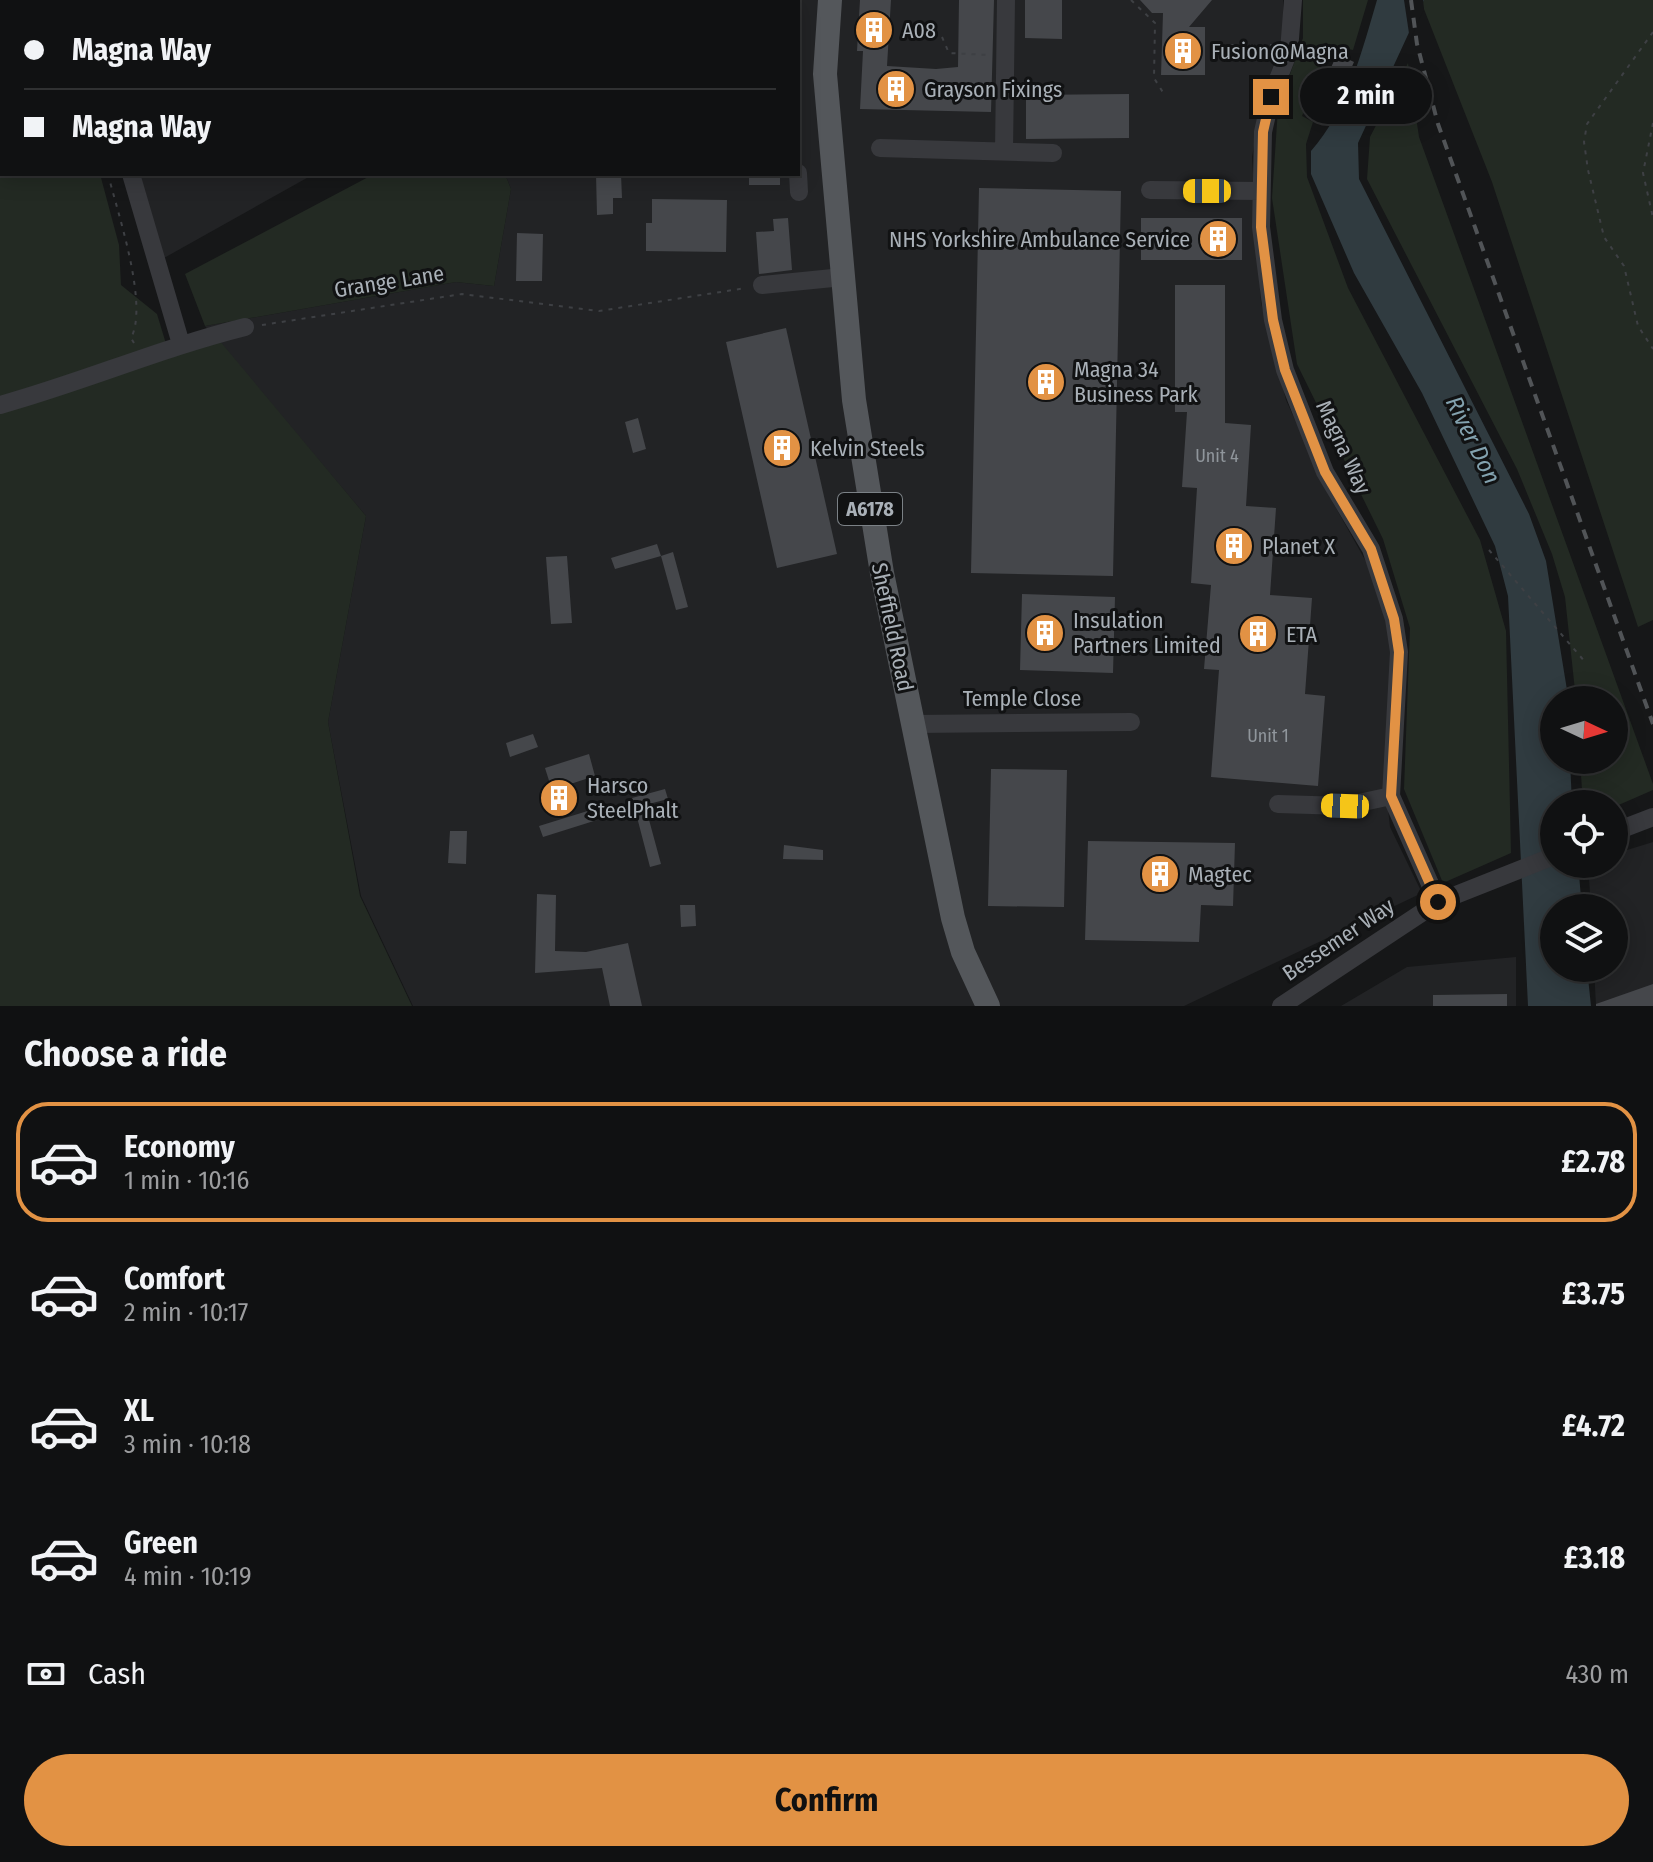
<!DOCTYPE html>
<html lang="en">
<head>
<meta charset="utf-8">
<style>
  :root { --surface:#101112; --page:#191a1b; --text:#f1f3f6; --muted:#9c9d9f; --line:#303132; --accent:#e29244 }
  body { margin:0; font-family:"Fira Sans Condensed",sans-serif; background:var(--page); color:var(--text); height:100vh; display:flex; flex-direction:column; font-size:30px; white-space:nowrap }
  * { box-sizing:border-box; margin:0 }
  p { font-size:26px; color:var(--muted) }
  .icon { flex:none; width:44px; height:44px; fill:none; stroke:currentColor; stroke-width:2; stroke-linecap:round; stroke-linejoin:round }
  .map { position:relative; height:1006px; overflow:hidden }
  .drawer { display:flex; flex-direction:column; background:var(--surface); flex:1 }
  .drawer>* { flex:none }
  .guide { position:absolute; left:0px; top:0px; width:800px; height:176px; box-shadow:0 4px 20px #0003,0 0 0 2px var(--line); display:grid; align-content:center; height:176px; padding:0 24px; background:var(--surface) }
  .needle { width:52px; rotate:94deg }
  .controls { position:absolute; left:1540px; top:686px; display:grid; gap:16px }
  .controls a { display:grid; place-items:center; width:88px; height:88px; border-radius:50%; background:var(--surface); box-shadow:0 4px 20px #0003,0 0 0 2px var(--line); font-size:40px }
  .end { position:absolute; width:36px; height:36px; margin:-18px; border:10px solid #e29244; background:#111; box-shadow:0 0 0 4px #111 }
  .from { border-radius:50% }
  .bubble { position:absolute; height:56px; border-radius:28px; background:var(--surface); box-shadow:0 4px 20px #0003,0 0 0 2px var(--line); font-size:26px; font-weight:700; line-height:56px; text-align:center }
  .car { position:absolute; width:24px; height:48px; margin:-24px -12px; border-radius:10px; box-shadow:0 0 6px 2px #0007; background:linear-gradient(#f5c518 24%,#345 0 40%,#f5c518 0 76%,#345 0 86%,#f5c518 0) }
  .guide b { display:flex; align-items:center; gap:28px; height:76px; font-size:30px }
  .guide b+b { border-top:2px solid var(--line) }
  .guide i { width:20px; height:20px; background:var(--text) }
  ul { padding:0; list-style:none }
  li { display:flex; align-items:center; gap:24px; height:120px; margin:0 16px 12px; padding:0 8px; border:4px solid transparent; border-radius:32px }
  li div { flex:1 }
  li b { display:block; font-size:30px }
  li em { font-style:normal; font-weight:700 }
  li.on { border-color:var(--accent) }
  li>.icon { width:72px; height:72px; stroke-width:1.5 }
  h2 { padding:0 24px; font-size:36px; line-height:96px }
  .pay { display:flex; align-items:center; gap:20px; height:88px; padding:0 24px; font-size:30px }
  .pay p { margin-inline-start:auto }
  .cta { display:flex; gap:16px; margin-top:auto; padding:16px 24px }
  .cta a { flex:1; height:92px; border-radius:48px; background:var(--accent); color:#111; font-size:32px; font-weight:700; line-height:92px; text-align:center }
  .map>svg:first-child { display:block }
  .built { fill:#222325 }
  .green { fill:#232a23 }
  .water { fill:#303b40 }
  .pier { fill:#161718 }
  .building { fill:#45474b }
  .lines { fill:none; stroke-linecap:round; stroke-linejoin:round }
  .path { stroke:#3e4044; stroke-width:2; stroke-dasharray:4 6; stroke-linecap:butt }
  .minor { stroke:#38393d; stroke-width:18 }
  .major { stroke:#54575b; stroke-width:24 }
  .rail { stroke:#515457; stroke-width:4; stroke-dasharray:10 8; stroke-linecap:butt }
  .route { stroke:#e29244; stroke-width:10 }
  .labels { text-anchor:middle; stroke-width:6; stroke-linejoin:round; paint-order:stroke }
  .number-label { font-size:18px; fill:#90969c }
  .shield { fill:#111213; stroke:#7b8186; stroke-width:2 }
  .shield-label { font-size:20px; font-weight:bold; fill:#a9b0b7 }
  .poi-label { font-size:22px; fill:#a9b0b7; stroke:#111213; text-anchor:start }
  .street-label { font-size:22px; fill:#a9b0b7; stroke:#111213 }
  .water-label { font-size:24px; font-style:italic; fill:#83a2af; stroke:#111213 }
</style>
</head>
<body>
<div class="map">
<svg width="1653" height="1006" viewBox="0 0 1653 1006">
  <rect width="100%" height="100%" fill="#161718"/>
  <path class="built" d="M56 0H322L323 2H56Z
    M445 0H1283V37L1263 96 1252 157 1261 303 1286 400 1327 492 1378 583 1393 645 1386 791 1390 827 1422 893 1184 1006H413L361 896 328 722 366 516 205 326 456 282 494 286 511 189 505 174H798V2Z
    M122 174H314L164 258Z
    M1653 842V1006H1596L1594 968H1614V908H1591L1588 864H1614V854Z
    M1516 957V1006H1341L1407 967Z"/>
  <path class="green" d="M0 0 43 2H2V174H100L119 245 121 285 157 314 170 357 219 340 366 516 328 722 360 896 412 1006H0Z
    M1303 0H1368L1353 50 1332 45 1302 116 1313 122 1306 144 1307 177 1348 288 1480 540 1506 631 1511 853 1443 883 1404 789 1410 628 1383 539 1297 364 1272 198 1278 108 1303 38Z
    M1424 0H1653V620L1638 627 1492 182 1422 4Z
    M1408 63 1419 137 1653 784V790L1614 807V804H1583L1580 760H1614V700H1576L1565 597 1552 554 1517 469 1367 179 1370 137Z
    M374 174H505L511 189 494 286 456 282 205 326 185 274Z"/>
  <path class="water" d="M1377 0H1424L1358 143 1359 179 1529 514 1546 561 1567 690 1568 700H1554V760H1570L1572 804H1554V864H1578L1582 908H1554V968H1587L1591 1006H1528L1508 596 1495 546 1422 393 1354 273 1311 174V151C1347 111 1362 51 1377 0Z"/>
  <path class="pier" d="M1404 0H1423L1424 9 1410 40Z"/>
  <path class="building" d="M860 0H891L887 66 936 69 958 67 959 0H994L991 112 860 109 863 51H857Z
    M1025 0H1062V39L1025 38Z
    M1140 0H1212L1189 27H1205V75H1161L1163 13H1152Z
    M1337 54 1354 62 1328 121 1311 113Z
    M1129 94V138L1026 139V95Z
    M596 174H621L622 198H613V214L597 215Z
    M749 174H780V185H749Z
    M979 188 1121 191 1113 576 971 573Z
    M652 199 727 200 726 252 646 251V223H652Z
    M788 218 792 270 759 274 756 232 774 231 773 219Z
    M1141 218H1242V260H1141Z
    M517 233 543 234 542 281H516Z
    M1175 285H1225V423L1251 425 1246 506 1276 508 1270 595 1312 598 1305 694 1325 696 1318 786 1211 777 1219 670 1204 669 1211 585 1191 583 1197 488 1182 487 1187 412H1175Z
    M786 328 837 554 777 568 726 342Z
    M638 418 646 449 633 453 625 422Z
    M657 544 661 556 615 569 611 558Z
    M673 552 688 607 676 610 661 556Z
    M567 556 572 623 551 624 546 557Z
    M1022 594 1115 597 1113 673 1020 670Z
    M533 734 538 747 510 757 506 743Z
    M589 754 595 776 552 790 545 768Z
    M991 769 1067 770 1064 907 988 906Z
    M665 789 668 799 645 805 661 864 650 867 632 798Z
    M594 809 597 820 543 837 539 826Z
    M450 831H467L466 864 448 863Z
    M1088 841 1235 843 1233 906 1201 905 1199 942 1085 940Z
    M784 845 823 850V860L783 859Z
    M537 894 556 895 555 951 586 952 628 943 642 1006H610L602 968 535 973Z
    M680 905H695L696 926 681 927Z
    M1653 984V1006H1596V1004Z
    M1507 994V1006H1433V995Z"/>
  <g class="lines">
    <path class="path" d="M1131 0 1155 23 1154 78 1164 94
      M1653 32 1587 124 1584 142 1588 170 1604 237 1624 266 1638 326 1653 349
      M942 37 949 53 988 55
      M1220 45H1272
      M1653 123 1643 173 1653 218
      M108 174C117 211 149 304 131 338L134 343
      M262 325 462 294 599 311 746 288
      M1489 550 1586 663"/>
    <path class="minor" d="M66 0 67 2
      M457 0 458 2
      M724 0V2
      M1293 0 1289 51 1271 97 1263 132 1261 227 1273 320 1285 370 1325 472 1371 549 1394 619 1399 652 1391 796 1438 902
      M792 2V0
      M880 148 1053 153
      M1004 151 1006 0
      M798 173 799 192
      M131 174 181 344
      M1150 190 1261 191
      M762 285 843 277
      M0 405C83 382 161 348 245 327
      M914 724 1131 722
      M1278 804 1345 806 1391 796
      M1614 832 1653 817
      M1281 1006 1438 902 1554 856"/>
    <path class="major" d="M830 0 825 74 854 400 882 573 953 918 963 952 988 1006"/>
    <path class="rail" d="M1411 0 1417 44 1438 124 1653 724"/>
  </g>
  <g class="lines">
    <path class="route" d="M1271 97 1263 132 1261 227 1273 320 1285 370 1325 472 1371 549 1394 619 1399 652 1391 796 1438 902"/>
  </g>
  <defs>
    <g id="building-disc" transform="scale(2)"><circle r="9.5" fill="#e29244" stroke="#111213"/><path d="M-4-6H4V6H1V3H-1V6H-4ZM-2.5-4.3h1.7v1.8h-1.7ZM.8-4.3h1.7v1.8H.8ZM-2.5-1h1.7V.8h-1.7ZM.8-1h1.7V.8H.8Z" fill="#fff"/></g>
  </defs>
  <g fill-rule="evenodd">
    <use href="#building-disc" x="874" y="30"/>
    <use href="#building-disc" x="1183" y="51"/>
    <use href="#building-disc" x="896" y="89"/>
    <use href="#building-disc" x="1218" y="239"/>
    <use href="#building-disc" x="1046" y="382"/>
    <use href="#building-disc" x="782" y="448"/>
    <use href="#building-disc" x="1234" y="546"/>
    <use href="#building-disc" x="1045" y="633"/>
    <use href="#building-disc" x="1258" y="634"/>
    <use href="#building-disc" x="559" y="798"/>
    <use href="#building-disc" x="1160" y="874"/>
  </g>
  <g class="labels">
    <g class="number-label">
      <text x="1217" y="462">Unit 4</text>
      <text x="1268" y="742">Unit 1</text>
    </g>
    <rect class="shield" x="838" y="493" width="64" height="32" rx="6"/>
    <g class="shield-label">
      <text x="870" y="516">A6178</text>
    </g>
    <g class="poi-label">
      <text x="902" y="38">A08</text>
      <text x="1211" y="59">Fusion@Magna</text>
      <text x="924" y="97">Grayson Fixings</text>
      <text x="1190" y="247" text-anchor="end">NHS Yorkshire Ambulance Service</text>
      <text x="1074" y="377">Magna 34<tspan x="1074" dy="25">Business Park</tspan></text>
      <text x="810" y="456">Kelvin Steels</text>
      <text x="1262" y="554">Planet X</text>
      <text x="1073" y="628">Insulation<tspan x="1073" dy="25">Partners Limited</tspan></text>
      <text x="1286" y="642">ETA</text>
      <text x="587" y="793">Harsco<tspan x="587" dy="25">SteelPhalt</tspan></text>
      <text x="1188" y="882">Magtec</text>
    </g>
    <g class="street-label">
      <text transform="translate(389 281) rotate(-9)" y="8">Grange Lane</text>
      <text transform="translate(1344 447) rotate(65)" y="8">Magna Way</text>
      <text transform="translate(893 627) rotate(78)" y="8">Sheffield Road</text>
      <text x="1022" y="706">Temple Close</text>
      <text transform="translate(1338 939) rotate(-34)" y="8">Bessemer Way</text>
    </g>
    <g class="water-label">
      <text transform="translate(1473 440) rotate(64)" y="8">River Don</text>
    </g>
  </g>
</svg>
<div class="controls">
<a><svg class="needle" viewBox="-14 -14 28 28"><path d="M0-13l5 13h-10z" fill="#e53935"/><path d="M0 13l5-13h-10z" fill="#9c9d9f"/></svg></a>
<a><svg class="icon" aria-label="locate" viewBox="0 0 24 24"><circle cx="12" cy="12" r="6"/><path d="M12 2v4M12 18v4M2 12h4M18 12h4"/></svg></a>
<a><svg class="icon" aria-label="layers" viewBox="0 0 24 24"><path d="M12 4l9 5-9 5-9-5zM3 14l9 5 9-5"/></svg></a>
</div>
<i class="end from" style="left:1438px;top:902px"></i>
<i class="end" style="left:1271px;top:97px"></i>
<div class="bubble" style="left:1300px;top:68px;width:132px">2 min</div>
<i class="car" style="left:1207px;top:191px;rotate:270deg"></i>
<i class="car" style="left:1345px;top:806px;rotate:272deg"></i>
<div class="guide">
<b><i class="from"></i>Magna Way</b>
<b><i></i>Magna Way</b>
</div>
</div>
<section class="drawer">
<h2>Choose a ride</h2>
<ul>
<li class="on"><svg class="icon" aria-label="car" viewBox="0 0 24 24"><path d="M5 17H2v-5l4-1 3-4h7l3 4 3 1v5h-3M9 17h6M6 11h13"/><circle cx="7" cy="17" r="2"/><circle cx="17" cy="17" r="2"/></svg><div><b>Economy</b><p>1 min · 10:16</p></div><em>£2.78</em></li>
<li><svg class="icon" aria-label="car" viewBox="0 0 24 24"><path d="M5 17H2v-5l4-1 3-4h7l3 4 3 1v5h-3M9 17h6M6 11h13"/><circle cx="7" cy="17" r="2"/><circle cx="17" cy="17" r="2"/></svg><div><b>Comfort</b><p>2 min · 10:17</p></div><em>£3.75</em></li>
<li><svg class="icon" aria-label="car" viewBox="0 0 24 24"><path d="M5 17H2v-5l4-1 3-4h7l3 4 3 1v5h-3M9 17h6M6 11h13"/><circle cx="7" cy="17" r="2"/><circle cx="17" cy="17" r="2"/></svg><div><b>XL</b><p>3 min · 10:18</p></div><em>£4.72</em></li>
<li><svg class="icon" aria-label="car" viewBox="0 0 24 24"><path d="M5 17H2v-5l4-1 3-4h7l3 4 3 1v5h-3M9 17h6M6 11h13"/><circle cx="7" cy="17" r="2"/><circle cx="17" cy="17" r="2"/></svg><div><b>Green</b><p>4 min · 10:19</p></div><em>£3.18</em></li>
</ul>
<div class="pay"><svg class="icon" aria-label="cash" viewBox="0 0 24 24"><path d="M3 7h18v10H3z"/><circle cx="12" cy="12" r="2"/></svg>Cash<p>430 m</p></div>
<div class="cta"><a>Confirm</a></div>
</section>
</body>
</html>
